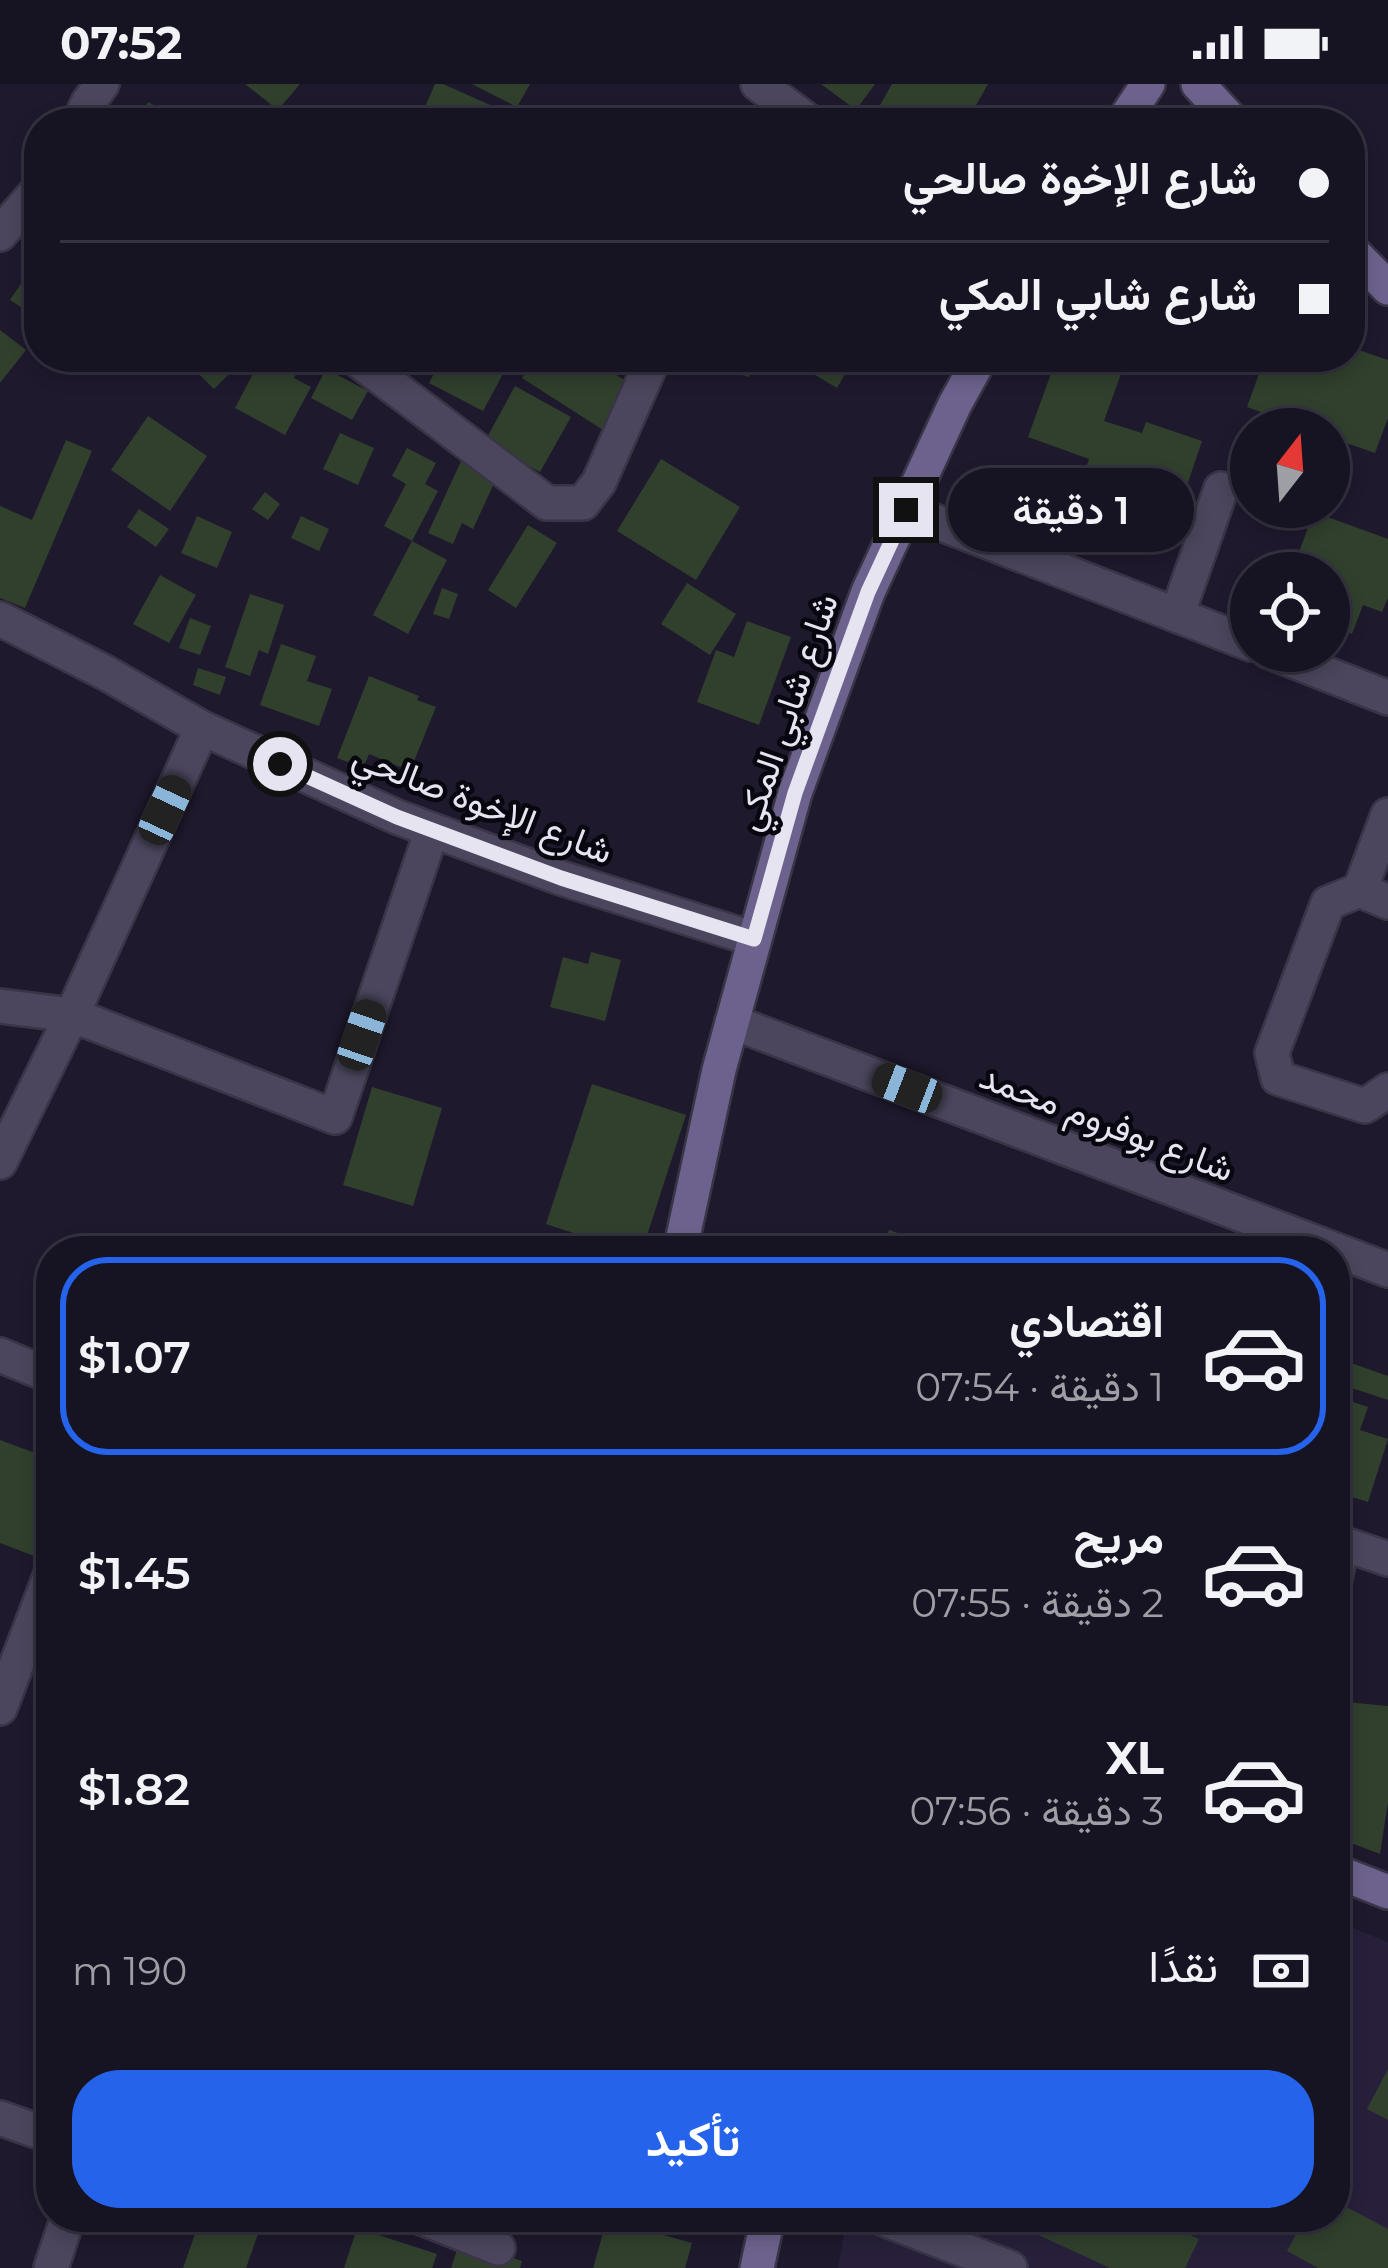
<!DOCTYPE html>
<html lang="ar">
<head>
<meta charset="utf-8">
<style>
  :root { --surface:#161322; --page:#23202f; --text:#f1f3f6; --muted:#9e9ea5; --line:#353240; --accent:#2563eb }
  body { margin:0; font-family:Montserrat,Vazirmatn,sans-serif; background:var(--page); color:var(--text); direction:rtl; height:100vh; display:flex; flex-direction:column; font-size:45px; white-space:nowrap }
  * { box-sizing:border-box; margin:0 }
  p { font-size:39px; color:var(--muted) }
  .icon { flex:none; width:66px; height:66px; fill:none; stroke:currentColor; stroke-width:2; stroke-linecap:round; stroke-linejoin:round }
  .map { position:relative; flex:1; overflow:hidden; direction:ltr }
  .details { position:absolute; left:36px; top:1152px; width:1314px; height:996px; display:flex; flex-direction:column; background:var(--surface); border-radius:48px; box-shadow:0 6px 18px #0003,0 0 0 3px var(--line); direction:rtl }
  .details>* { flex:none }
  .guide { position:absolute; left:24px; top:24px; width:1341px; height:264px; border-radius:48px; box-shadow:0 6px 18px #0003,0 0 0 3px var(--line); direction:rtl; display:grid; align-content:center; height:264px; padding:0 36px; background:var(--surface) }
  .needle { width:78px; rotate:17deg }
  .buttons { position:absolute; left:1230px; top:324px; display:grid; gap:24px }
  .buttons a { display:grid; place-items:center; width:120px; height:120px; border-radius:50%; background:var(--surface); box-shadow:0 6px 18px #0003,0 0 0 3px var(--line); font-size:60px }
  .end { position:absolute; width:54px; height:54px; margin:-27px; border:15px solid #e7e4f2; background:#111; box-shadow:0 0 0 6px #111 }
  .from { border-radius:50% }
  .bubble { position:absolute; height:84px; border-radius:42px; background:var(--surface); box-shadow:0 6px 18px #0003,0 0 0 3px var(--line); font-size:39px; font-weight:600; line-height:84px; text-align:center; direction:rtl }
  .car { position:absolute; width:36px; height:72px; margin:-36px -18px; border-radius:15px; box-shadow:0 0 9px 3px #0007; background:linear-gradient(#222 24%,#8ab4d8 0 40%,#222 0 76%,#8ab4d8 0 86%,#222 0) }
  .guide b { display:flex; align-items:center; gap:42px; height:114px; font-size:45px }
  .guide b+b { border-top:3px solid var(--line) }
  .guide i { width:30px; height:30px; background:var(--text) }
  ul { padding:21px 0 0; list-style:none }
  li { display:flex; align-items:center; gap:36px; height:198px; margin:0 24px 18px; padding:0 12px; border:6px solid transparent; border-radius:48px }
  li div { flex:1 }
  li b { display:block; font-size:45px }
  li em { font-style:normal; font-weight:600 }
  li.selected { border-color:var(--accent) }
  li>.icon { width:108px; height:108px; stroke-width:1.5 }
  .pay { display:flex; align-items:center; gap:30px; height:132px; padding:0 36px; font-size:45px }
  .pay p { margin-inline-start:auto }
  .primary-button { display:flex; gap:24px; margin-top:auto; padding:24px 36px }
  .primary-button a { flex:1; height:138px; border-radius:48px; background:var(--accent); color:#fff; font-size:48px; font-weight:600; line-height:138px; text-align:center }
  .status { display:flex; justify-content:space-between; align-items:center; height:84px; padding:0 60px; background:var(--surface); direction:ltr }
  .status svg { height:33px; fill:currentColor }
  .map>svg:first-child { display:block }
  .built { fill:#28203b }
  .building { fill:#30402d }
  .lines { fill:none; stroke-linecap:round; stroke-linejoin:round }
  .minor-casing { stroke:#3a3546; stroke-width:38 }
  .secondary-casing { stroke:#3a3546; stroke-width:38 }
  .minor { stroke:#4b465d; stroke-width:33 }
  .secondary { stroke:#6d628d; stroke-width:33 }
  .route { stroke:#e7e4f2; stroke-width:15 }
  .labels { text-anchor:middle; stroke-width:9; stroke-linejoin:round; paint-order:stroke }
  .street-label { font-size:36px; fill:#e7e4f2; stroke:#08060e }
</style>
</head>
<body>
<div class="status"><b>07:52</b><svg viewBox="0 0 49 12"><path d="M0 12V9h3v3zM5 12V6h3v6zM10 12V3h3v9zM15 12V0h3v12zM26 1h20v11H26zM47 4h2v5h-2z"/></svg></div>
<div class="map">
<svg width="1388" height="2184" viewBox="0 0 1388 2184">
  <rect width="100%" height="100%" fill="#1e192d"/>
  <path class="built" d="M1335 1837 1388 1858V2184H838L847 2133H1335Z"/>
  <path class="building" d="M245 0H300L278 26Z
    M435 0H443L499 25 493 39H418Z
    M472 0H530L517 23Z
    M821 0H875L856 26Z
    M892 0H988L966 39H870Z
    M148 18 178 34 175 39H138Z
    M39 173V235L10 216Z
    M0 246 26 266 0 299Z
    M1350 263 1388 276V334L1375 369 1329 353V345H1308L1247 323 1265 273H1350Z
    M216 273 232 287 214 305 199 290Z
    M262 273H305L294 294 311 303 285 351 235 324Z
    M443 273H512L483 327 429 299Z
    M535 273H588L632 301 603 346 522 294Z
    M717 273H780L775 289 752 282 749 293 714 283Z
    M785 273H855L837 304Z
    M1057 273H1127L1104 337 1142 349 1146 338 1202 357 1173 443 1077 412 1089 375 1028 353Z
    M326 285 368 307 352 336 311 314Z
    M515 302 571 333 540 388 485 357Z
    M148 332 207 372 170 427 111 386Z
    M340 349 374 364 358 401 323 385Z
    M66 356 92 367 25 524 0 514V422L32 436Z
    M407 364 436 379 425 400 438 407 412 457 447 476 408 550 373 531 412 457 384 442 406 400 392 392Z
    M462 375 498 391 473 445 462 439 453 460 428 449Z
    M661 375 740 423 696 496 617 447Z
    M265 408 280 420 268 436 252 425Z
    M139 425 169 445 156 463 127 443Z
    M1314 428 1388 455V514L1382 528 1363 521 1352 550 1329 541V489H1291Z
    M197 432 232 448 217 484 181 469Z
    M301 432 329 445 319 467 291 454Z
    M528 441 557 459 516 524 488 506Z
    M160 491 196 511 169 559 133 540Z
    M687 499 736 530 710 571 661 540Z
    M442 504 458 510 449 535 433 530Z
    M250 510 284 521 268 570 259 566 250 592 225 583Z
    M190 534 211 542 200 571 179 564Z
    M747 537 791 553 759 641 697 618 716 566 734 573Z
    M281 560 316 572 307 597 332 605 319 642 260 621Z
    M198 584 226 593 220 611 193 601Z
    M369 592 419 612 417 616 436 623 410 687 369 670 363 684 337 674Z
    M591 868 621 876 605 937 550 923 563 873 588 880Z
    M592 1000 686 1031 642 1167H628L546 1140Z
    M372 1003 442 1024 413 1122 343 1101Z
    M889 1146 931 1160 928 1167H916L885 1156Z
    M963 1155 978 1159 976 1167H960Z
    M199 1156 234 1166V1167H196Z
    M1351 1279 1388 1292V1316L1343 1301Z
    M1335 1312 1368 1323 1360 1346 1388 1355 1368 1418 1335 1408Z
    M0 1356 51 1375V1434L37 1473 0 1459Z
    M1335 1617 1388 1622V1718L1380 1770 1335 1753Z
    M1388 1985V2036L1367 2025Z
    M1335 2117 1388 2145V2184H1318L1287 2167 1305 2133H1335Z
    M201 2133H264L246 2184H183Z
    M1039 2133H1151L1199 2155 1185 2184H1110L1032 2148Z
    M1252 2133H1291L1282 2149Z
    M607 2135 692 2159 685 2184H593Z
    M357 2144 437 2170 432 2184H344Z
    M460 2157 522 2177 520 2184H451Z"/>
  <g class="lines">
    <g class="minor-casing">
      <path id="minor" d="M758 0 811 39
        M79 39 88 19 102 0
        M0 150 39 105
        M354 273 547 419H583L599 398 654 273
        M906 426 1251 560
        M1177 531 1221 405
        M0 535 106 589 202 644 397 733 561 794 754 855
        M1268 567 1388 614
        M1388 731 1360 806 1328 819 1272 969 1278 994 1365 1022 1388 1006
        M1360 806 1388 818
        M0 922 72 931 335 1033 432 746
        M732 938 1388 1186
        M0 1078 72 931 202 644
        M0 1271 51 1292
        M1335 1457 1388 1475
        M1335 1494 1342 1459
        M0 1624 51 1490
        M0 2034 51 2052
        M420 2133 498 2164
        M879 2133 1010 2184
        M51 2184 68 2133"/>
    </g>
    <g class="secondary-casing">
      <path id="secondary" d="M1198 0 1234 39
        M1122 39 1148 0
        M1350 165 1388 204
        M680 1167 719 986 795 709 868 508 955 320 981 273
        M1335 1787 1388 1808
        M757 2184 768 2133"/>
    </g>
    <use href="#minor" class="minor"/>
    <use href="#secondary" class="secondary"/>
  </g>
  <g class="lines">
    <path class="route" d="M280 680 397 733 561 794 754 855 795 709 868 508 906 426"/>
  </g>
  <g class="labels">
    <g class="street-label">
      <text transform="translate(786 628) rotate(-71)" y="13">شارع شابي المكي</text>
      <text transform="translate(483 719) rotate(21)" y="13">شارع الإخوة صالحي</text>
      <text transform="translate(1107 1038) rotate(21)" y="13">شارع بوفروم محمد</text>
    </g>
  </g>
</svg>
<div class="buttons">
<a><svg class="needle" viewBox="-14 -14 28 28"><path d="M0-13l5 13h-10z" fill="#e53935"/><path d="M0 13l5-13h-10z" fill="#9e9ea5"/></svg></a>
<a><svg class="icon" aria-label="locate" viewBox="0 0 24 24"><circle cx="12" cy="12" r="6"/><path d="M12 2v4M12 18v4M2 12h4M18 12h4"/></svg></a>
</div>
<i class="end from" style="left:280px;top:680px"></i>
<i class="end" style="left:906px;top:426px"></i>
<div class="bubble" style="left:948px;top:384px;width:246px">1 دقيقة</div>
<i class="car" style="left:165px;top:726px;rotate:25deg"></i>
<i class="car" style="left:362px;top:951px;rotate:19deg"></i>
<i class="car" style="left:907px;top:1004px;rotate:291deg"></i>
<div class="guide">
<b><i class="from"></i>شارع الإخوة صالحي</b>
<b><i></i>شارع شابي المكي</b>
</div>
<section class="details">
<ul>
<li class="selected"><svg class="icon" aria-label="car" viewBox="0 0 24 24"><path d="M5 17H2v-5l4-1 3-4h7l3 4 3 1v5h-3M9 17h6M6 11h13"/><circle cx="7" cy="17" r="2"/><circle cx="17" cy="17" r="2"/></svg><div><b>اقتصادي</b><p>1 دقيقة · 07:54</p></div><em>$1.07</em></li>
<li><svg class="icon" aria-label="car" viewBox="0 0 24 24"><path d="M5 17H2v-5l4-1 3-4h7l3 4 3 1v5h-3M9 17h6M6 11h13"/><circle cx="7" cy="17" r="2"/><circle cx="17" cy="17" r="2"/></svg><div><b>مريح</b><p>2 دقيقة · 07:55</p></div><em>$1.45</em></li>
<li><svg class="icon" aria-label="car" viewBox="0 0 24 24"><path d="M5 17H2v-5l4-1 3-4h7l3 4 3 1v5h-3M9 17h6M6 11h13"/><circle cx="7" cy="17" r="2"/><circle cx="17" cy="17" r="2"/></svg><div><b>XL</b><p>3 دقيقة · 07:56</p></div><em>$1.82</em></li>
</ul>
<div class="pay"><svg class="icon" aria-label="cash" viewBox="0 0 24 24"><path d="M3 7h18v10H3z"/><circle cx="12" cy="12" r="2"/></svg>نقدًا<p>190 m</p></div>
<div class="primary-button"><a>تأكيد</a></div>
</section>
</div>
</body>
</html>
